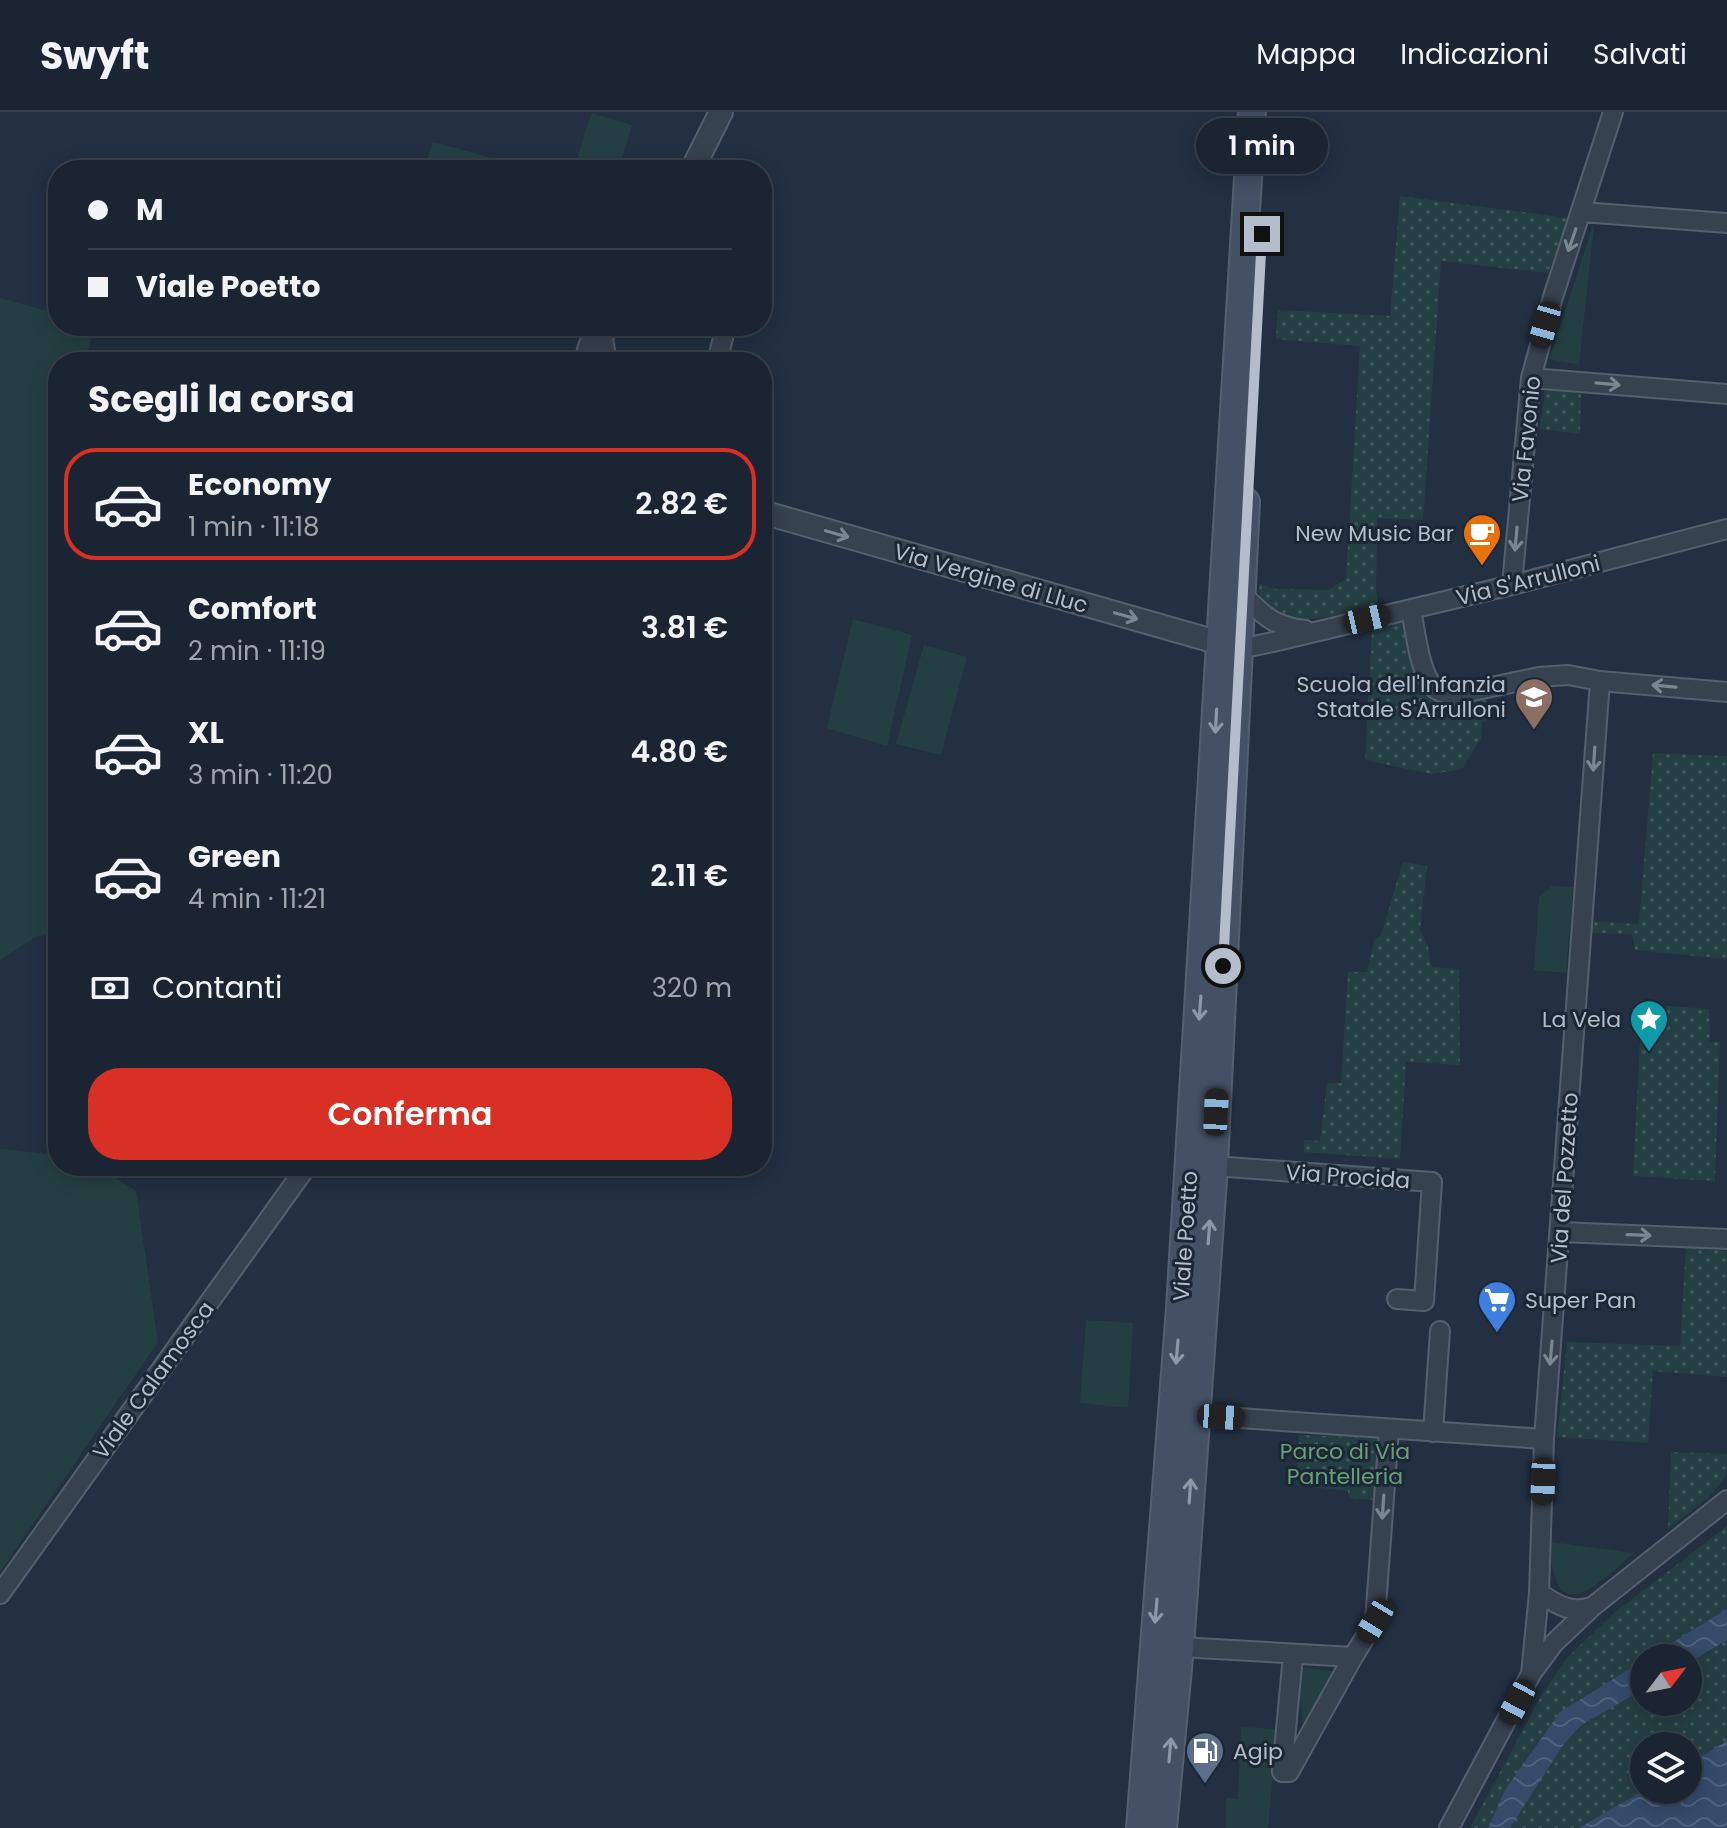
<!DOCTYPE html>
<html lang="it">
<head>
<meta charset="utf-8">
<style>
  :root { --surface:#1a2432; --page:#27303e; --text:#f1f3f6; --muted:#9fa4ac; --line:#38414d; --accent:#d93025 }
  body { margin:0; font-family:Poppins,sans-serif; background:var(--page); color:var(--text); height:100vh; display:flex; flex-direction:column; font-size:30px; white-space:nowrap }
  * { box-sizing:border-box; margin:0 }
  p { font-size:26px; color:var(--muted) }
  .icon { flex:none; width:44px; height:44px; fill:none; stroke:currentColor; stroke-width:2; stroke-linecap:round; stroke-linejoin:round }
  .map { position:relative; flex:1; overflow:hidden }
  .drawer { position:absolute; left:48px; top:240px; width:724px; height:824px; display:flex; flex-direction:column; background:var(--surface); border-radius:32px; box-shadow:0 4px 20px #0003,0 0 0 2px var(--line) }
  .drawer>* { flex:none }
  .banner { position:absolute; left:48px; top:48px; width:724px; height:176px; border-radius:32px; box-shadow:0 4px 20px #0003,0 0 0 2px var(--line); display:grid; align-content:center; height:176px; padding:0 40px; background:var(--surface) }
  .needle { width:52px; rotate:58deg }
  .controls { position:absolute; left:1630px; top:1532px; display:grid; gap:16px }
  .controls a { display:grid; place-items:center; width:72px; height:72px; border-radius:50%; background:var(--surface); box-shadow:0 4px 20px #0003,0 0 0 2px var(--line); font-size:40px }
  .end { position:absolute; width:36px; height:36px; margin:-18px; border:10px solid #b3bdcc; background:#111; box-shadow:0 0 0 4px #111 }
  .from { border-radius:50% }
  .bubble { position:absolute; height:56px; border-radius:28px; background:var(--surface); box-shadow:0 4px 20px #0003,0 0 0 2px var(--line); font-size:26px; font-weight:600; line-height:56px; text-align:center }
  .car { position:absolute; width:24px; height:48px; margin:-24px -12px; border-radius:10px; box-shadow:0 0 6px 2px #0007; background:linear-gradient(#222 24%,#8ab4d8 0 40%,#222 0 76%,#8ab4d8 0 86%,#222 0) }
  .banner b { display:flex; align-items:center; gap:28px; height:76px; font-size:30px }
  .banner b+b { border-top:2px solid var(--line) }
  .banner i { width:20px; height:20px; background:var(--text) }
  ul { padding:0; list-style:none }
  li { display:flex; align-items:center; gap:24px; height:112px; margin:0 16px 12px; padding:0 24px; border:4px solid transparent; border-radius:32px }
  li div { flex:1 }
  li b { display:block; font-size:30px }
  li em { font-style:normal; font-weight:600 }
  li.active { border-color:var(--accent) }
  li>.icon { width:72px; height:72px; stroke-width:1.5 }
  h2 { padding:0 40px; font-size:36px; line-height:96px }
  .pay { display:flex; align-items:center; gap:20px; height:88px; padding:0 40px; font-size:30px }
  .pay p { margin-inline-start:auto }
  .button { display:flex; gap:16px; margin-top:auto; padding:16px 40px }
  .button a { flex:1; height:92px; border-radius:32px; background:var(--accent); color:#fff; font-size:32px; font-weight:600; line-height:92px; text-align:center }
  header { display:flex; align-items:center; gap:48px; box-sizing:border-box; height:112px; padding:0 40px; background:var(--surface); border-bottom:2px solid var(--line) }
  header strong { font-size:38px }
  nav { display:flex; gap:44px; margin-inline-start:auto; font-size:28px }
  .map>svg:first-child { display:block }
  .grass { fill:#243f43 }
  .park { fill:url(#park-dots); fill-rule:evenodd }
  .water { fill:url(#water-waves) }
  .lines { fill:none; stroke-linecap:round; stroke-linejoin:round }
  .minor-casing { stroke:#55606f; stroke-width:22 }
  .tertiary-casing { stroke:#55606f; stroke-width:26 }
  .secondary-casing { stroke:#55606f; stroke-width:30 }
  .minor { stroke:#374251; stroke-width:18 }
  .tertiary { stroke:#374251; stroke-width:22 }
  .secondary { stroke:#445165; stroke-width:26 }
  .oneway { stroke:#7b8695 }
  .oneway2 { stroke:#8c97a8 }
  .route { stroke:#b3bdcc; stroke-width:10 }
  .labels { text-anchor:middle; stroke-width:6; stroke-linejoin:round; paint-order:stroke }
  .street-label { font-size:22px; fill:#b3bdcc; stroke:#1c2736 }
  .poi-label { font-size:22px; fill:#b3bdcc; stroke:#1c2736; text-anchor:end }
  .park-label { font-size:22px; fill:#689f75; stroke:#1c2736 }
</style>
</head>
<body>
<header>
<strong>Swyft</strong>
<nav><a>Mappa</a><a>Indicazioni</a><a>Salvati</a></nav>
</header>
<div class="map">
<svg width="1727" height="1716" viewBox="0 0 1727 1716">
  <defs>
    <pattern id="park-dots" width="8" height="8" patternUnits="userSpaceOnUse" patternTransform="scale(2)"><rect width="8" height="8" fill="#243f43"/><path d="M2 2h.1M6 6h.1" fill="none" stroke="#41595d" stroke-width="1.8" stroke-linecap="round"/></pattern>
    <pattern id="water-waves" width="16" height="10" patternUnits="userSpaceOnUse" patternTransform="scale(2)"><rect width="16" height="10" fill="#344b6a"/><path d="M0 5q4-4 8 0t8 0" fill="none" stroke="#4f637e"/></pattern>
  </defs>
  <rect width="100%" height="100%" fill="#223042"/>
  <path class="grass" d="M591 1 632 13 619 58H574Z
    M433 30 532 57 533 58H423Z
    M1594 113 1579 253 1549 247 1592 117Z
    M0 186 58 202V214H95L85 250H58V820L36 825 0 848Z
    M853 507 912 523 887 634 827 616Z
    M924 533 967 545 941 643 896 632Z
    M1552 774 1573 775 1566 861 1534 858 1539 785Z
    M0 1037 58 1043V1054H98L136 1079 158 1230 0 1460Z
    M1086 1208 1133 1211 1128 1296 1080 1291Z
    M1551 1430 1634 1441C1616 1455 1569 1508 1556 1467 1551 1455 1550 1444 1551 1430Z
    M1298 1555 1333 1559 1303 1619Z
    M1241 1615 1277 1617 1268 1716H1226V1686L1238 1687Z"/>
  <path class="park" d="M1400 84 1568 106 1548 161 1441 149 1423 408 1377 406 1376 479 1379 494 1362 500 1286 510 1260 488 1259 472 1276 477 1328 478 1346 467 1360 234 1276 227 1278 198 1390 204Z
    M1545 278 1581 281 1580 322 1540 317Z
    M1408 509 1443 589 1487 588 1494 605 1482 611 1481 627 1462 657 1431 662 1365 648 1372 518Z
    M1653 641 1727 644V847L1635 838 1632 822 1587 821 1588 809 1639 812Z
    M1403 750 1427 754 1420 818 1428 834 1431 855 1459 857 1460 953 1406 950 1400 1047 1304 1040V1028L1320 1029 1327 971H1341L1348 860H1367L1374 828 1381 823Z
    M1642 892 1709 897 1710 929 1720 930 1715 1069 1633 1064Z
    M1686 1135 1727 1139V1265L1653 1259 1648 1331 1557 1325 1567 1230 1680 1234Z
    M1299 1323 1381 1326 1378 1388 1349 1386 1348 1379 1296 1373Z
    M1671 1340 1727 1342V1361L1719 1374 1708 1386 1668 1417Z
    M1727 1414V1716H1470L1544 1579 1568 1545 1613 1502ZM1644 1546H1688V1590H1644ZM1644 1634H1688V1678H1644Z"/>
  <path class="water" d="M1727 1497V1528L1688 1551V1546H1647Z
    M1644 1548V1577L1581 1613 1563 1633 1510 1716H1488L1505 1678 1560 1600Z
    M1727 1629V1716H1579L1644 1678H1688V1652Z"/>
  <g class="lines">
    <g class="minor-casing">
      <path id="minor" d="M1582 100 1727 111
        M583 250 595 214
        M717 250 726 214
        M1531 266 1727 282
        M1512 473 1531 266 1553 185 1613 0
        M1242 482C1264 504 1273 514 1305 518
        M1411 497C1415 518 1419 555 1431 572 1436 580 1445 581 1453 583L1539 565 1568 563 1600 569 1727 580
        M1229 534 1239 537 1273 530 1512 473 1727 417
        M1214 1054 1432 1070 1424 1189 1397 1187
        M1561 1120 1727 1127
        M1195 1303 1544 1327
        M1433 1320 1440 1219
        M1539 1481C1557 1492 1569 1502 1591 1495
        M0 1482 307 1054
        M1180 1535 1353 1545 1375 1509 1389 1318
        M1293 1543 1282 1660H1289L1353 1545
        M1531 1562 1539 1481 1544 1327 1600 569
        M1449 1716 1531 1562 1554 1531 1592 1495 1727 1388"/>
    </g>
    <g class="tertiary-casing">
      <path id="tertiary" d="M692 58 721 0
        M605 250 601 227 605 214
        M762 400 1220 531"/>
    </g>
    <g class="secondary-casing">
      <path id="secondary" d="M1140 1716 1180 1196 1252 0
        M1163 1716 1180 1535 1214 1054 1246 390"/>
    </g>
    <use href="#minor" class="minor"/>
    <use href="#tertiary" class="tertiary"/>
    <use href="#secondary" class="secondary"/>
  </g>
  <defs><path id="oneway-shaft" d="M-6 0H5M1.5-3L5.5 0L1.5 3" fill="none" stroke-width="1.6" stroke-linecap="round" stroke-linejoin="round" transform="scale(2)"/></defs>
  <g class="oneway">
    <use href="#oneway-shaft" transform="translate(1572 128) rotate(109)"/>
    <use href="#oneway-shaft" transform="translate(1608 272) rotate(5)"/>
    <use href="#oneway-shaft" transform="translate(837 422) rotate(16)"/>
    <use href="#oneway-shaft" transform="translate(1516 427) rotate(95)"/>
    <use href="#oneway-shaft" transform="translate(1126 504) rotate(16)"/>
    <use href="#oneway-shaft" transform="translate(1664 574) rotate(-175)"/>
    <use href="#oneway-shaft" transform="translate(1594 647) rotate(94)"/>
    <use href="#oneway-shaft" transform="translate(1639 1123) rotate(2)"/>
    <use href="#oneway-shaft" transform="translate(1551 1241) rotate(95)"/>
    <use href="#oneway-shaft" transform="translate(1383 1395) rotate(94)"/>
  </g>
  <g class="oneway2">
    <use href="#oneway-shaft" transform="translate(1216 609) rotate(93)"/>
    <use href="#oneway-shaft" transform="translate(1200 896) rotate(94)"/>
    <use href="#oneway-shaft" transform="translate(1209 1120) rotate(-86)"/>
    <use href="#oneway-shaft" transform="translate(1177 1240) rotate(95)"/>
    <use href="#oneway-shaft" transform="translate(1190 1379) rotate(-86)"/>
    <use href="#oneway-shaft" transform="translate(1156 1499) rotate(95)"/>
    <use href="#oneway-shaft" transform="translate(1170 1638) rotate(-85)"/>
  </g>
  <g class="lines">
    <path class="route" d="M1223 854 1262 122"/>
  </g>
  <defs>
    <g id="cafe-pin" transform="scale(2)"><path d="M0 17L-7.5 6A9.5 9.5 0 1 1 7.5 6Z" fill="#e8710a" stroke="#1c2736"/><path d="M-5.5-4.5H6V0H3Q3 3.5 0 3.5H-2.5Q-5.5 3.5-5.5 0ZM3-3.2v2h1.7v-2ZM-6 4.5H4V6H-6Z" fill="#fff"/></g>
    <g id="school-pin" transform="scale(2)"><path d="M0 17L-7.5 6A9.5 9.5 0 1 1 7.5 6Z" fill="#8d6e63" stroke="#1c2736"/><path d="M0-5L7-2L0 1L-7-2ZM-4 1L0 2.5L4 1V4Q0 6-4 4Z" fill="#fff"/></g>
    <g id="sight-pin" transform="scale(2)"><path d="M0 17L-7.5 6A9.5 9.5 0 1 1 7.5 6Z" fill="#0f9aa8" stroke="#1c2736"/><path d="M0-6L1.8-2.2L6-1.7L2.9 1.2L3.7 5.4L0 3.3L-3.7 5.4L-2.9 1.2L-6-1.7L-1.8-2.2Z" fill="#fff"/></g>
    <g id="supermarket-pin" transform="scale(2)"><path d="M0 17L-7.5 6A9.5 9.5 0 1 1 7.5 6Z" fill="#3f7fe0" stroke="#1c2736"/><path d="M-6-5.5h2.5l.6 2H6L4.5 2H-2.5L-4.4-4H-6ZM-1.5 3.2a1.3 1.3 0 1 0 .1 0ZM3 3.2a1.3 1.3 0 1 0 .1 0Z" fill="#fff"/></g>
    <g id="fuel-pin" transform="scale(2)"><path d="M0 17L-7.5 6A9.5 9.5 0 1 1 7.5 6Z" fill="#5c6f8a" stroke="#1c2736"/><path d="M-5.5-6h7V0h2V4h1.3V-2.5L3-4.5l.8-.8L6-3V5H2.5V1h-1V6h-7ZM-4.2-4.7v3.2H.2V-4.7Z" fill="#fff"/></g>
  </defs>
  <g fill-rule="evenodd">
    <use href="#cafe-pin" x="1482" y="421"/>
    <use href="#school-pin" x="1534" y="585"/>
    <use href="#sight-pin" x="1649" y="907"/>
    <use href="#supermarket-pin" x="1497" y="1188"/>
    <use href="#fuel-pin" x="1205" y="1639"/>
  </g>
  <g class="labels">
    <g class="street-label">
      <text transform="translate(1526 327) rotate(-84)" y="8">Via Favonio</text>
      <text transform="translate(991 466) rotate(16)" y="8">Via Vergine di Lluc</text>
      <text transform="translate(1528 468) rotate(-14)" y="8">Via S'Arrulloni</text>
      <text transform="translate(1348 1064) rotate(4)" y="8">Via Procida</text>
      <text transform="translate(1564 1066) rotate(-86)" y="8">Via del Pozzetto</text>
      <text transform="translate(1185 1124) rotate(-86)" y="8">Viale Poetto</text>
      <text transform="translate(153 1268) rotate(-54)" y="8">Viale Calamosca</text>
    </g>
    <g class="poi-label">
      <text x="1454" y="429">New Music Bar</text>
      <text x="1506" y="580">Scuola dell'Infanzia<tspan x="1506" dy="25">Statale S'Arrulloni</tspan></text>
      <text x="1621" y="915">La Vela</text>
      <text x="1525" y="1196" text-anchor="start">Super Pan</text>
      <text x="1233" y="1647" text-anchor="start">Agip</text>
    </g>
    <g class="park-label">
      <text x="1345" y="1347">Parco di Via<tspan x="1345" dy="25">Pantelleria</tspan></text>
    </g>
  </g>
</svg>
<div class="controls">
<a><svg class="needle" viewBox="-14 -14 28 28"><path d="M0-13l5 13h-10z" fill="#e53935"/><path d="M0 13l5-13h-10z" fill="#9fa4ac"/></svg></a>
<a><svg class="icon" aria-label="layers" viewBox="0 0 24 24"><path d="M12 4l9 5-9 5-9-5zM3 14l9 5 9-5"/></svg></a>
</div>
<i class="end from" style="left:1223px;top:854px"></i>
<i class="end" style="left:1262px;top:122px"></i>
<div class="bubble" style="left:1196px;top:6px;width:132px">1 min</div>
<i class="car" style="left:1545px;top:213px;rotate:196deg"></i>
<i class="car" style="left:1367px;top:507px;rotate:77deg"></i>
<i class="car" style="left:1216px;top:1000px;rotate:3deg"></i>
<i class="car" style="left:1221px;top:1305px;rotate:94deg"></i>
<i class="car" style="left:1543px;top:1369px;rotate:182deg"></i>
<i class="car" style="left:1375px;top:1509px;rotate:211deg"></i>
<i class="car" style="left:1517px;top:1590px;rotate:208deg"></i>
<div class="banner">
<b><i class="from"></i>M</b>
<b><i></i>Viale Poetto</b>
</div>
<section class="drawer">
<h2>Scegli la corsa</h2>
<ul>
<li class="active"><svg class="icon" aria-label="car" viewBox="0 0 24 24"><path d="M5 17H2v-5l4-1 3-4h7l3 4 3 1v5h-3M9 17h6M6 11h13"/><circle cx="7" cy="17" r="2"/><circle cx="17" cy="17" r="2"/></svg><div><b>Economy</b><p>1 min · 11:18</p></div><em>2.82 €</em></li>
<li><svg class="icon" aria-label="car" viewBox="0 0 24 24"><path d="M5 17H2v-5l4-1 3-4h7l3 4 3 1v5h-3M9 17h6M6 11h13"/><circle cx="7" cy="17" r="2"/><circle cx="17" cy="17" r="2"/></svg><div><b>Comfort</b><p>2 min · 11:19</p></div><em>3.81 €</em></li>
<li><svg class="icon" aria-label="car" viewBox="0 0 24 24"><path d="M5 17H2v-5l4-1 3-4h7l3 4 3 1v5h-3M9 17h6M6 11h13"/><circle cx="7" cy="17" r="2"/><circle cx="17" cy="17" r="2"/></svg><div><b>XL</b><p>3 min · 11:20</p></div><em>4.80 €</em></li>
<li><svg class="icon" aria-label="car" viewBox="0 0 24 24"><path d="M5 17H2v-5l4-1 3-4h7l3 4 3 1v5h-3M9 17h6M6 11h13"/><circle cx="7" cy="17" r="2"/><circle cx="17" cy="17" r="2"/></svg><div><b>Green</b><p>4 min · 11:21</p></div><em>2.11 €</em></li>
</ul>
<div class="pay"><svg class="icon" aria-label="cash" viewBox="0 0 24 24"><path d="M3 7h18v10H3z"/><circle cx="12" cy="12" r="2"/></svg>Contanti<p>320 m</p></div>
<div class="button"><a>Conferma</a></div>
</section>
</div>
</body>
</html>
